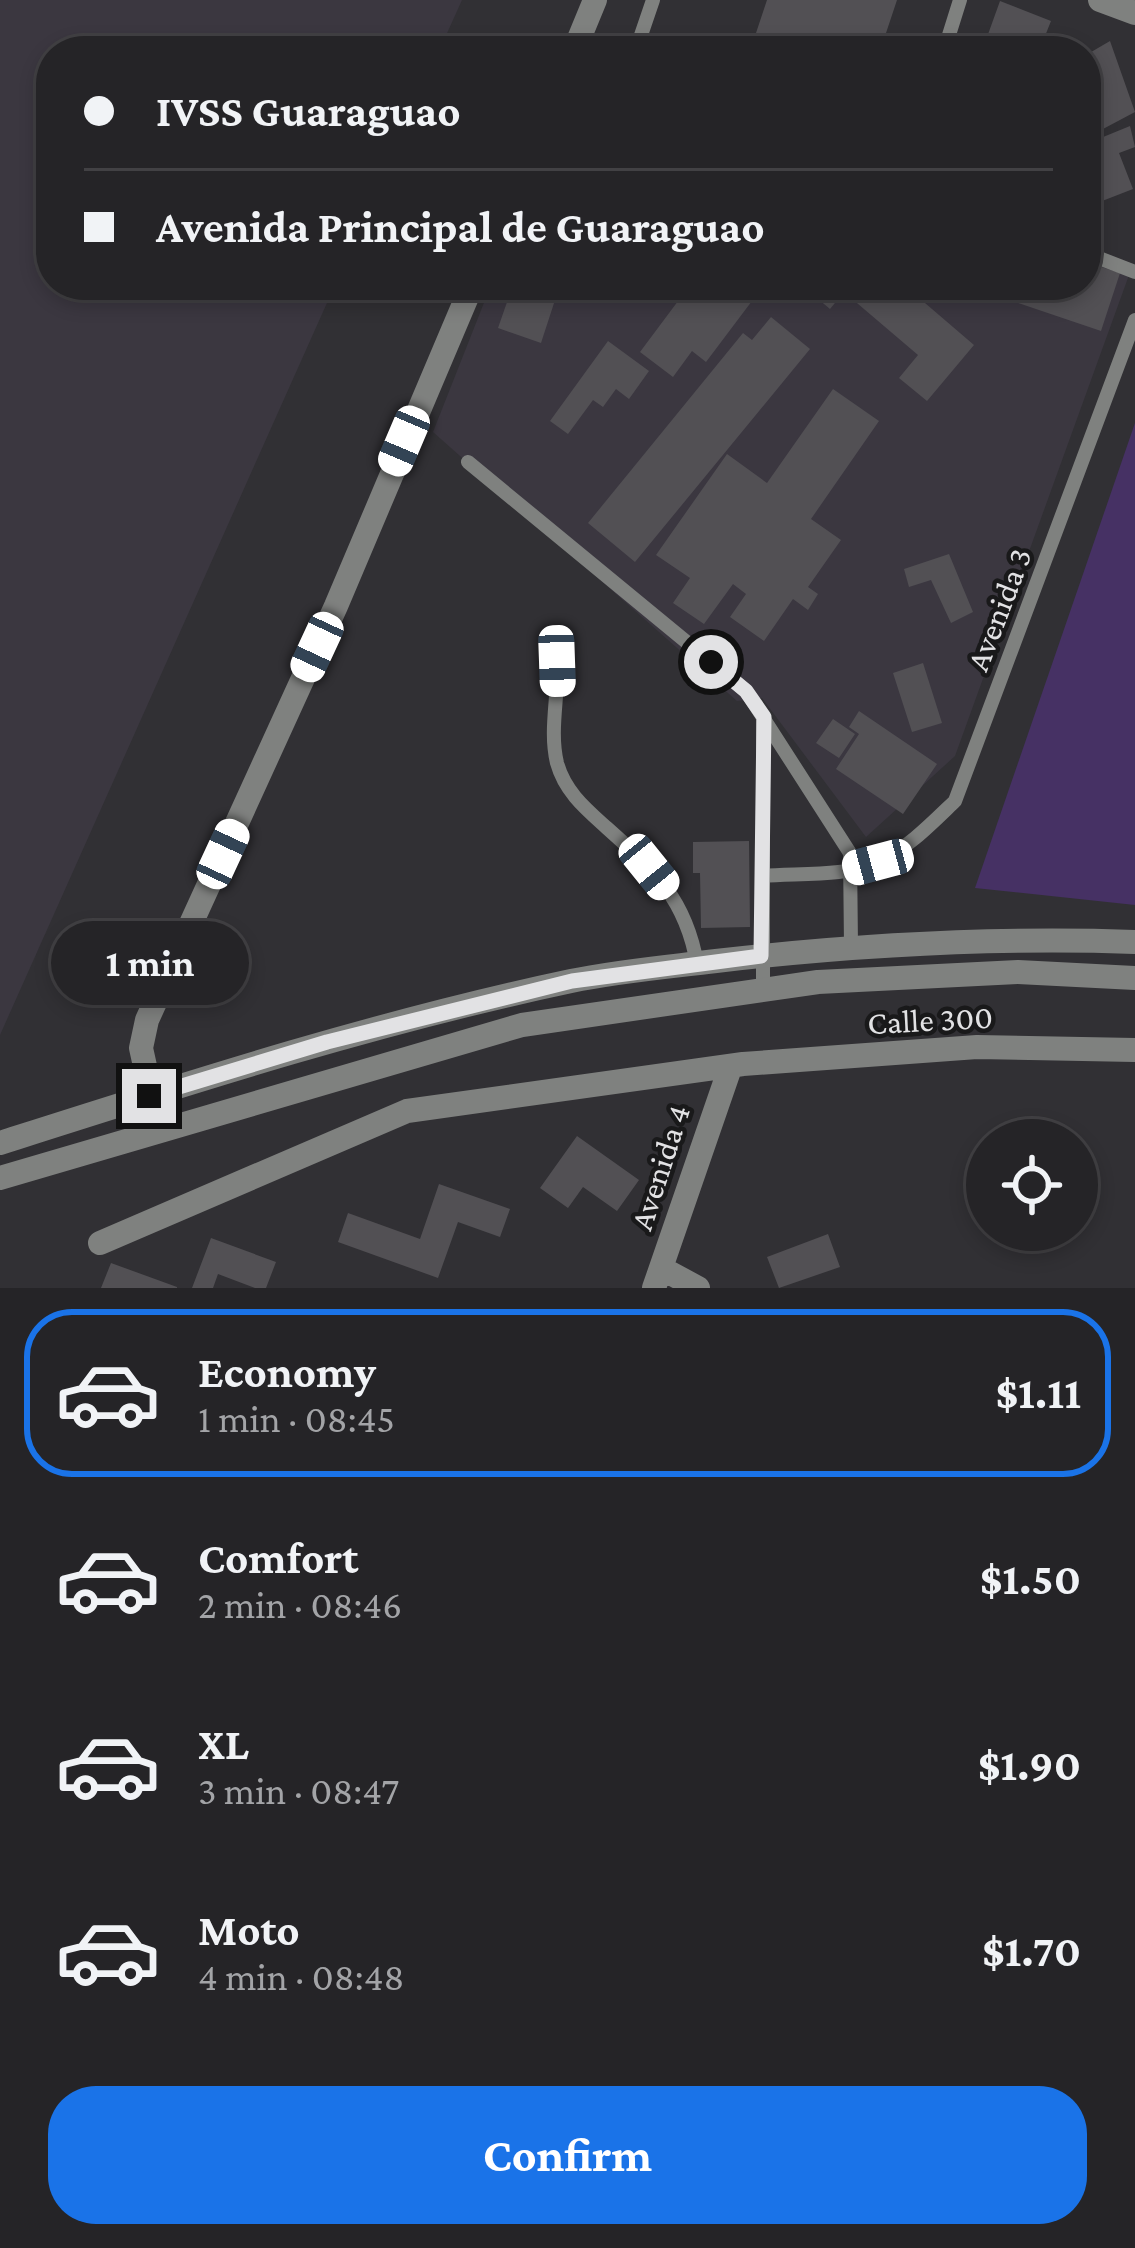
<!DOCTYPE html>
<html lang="en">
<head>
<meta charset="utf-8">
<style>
  :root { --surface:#252427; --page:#313033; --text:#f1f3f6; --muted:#a3a4a7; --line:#424144; --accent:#1a73e8 }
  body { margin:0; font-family:"Crimson Pro",serif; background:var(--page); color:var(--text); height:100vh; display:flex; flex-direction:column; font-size:45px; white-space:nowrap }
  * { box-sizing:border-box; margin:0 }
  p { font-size:39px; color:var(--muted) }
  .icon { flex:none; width:66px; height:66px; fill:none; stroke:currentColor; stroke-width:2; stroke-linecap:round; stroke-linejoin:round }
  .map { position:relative; height:1288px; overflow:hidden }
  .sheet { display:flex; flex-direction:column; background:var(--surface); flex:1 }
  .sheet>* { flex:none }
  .hud { position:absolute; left:36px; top:36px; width:1065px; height:264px; border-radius:48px; box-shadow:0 6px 18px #0003,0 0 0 3px var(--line); display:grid; align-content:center; height:264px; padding:0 48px; background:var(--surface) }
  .controls { position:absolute; left:966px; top:1119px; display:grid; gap:24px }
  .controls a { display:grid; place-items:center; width:132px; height:132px; border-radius:50%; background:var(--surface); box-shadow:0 6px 18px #0003,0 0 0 3px var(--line); font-size:60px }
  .end { position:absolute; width:54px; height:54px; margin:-27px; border:15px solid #e2e2e4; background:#111; box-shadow:0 0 0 6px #111 }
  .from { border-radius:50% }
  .bubble { position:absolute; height:84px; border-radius:42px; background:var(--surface); box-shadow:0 6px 18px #0003,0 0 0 3px var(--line); font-size:39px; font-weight:700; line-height:84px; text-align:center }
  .car { position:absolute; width:36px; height:72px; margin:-36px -18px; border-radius:15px; box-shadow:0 0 9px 3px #0007; background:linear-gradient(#fff 24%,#345 0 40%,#fff 0 76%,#345 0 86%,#fff 0) }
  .hud b { display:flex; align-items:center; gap:42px; height:114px; font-size:45px }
  .hud b+b { border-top:3px solid var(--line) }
  .hud i { width:30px; height:30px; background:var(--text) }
  ul { padding:21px 0 0; list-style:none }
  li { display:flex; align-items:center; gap:36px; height:168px; margin:0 24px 18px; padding:0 24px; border:6px solid transparent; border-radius:48px }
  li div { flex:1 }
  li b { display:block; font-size:45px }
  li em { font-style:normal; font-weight:700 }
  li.current { border-color:var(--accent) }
  li>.icon { width:108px; height:108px; stroke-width:1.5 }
  .primary-button { display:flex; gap:24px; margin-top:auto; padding:24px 48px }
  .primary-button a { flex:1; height:138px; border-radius:48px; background:var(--accent); color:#fff; font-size:48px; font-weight:700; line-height:138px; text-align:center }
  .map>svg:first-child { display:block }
  .built { fill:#3b3740 }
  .green { fill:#463164 }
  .building { fill:#525054 }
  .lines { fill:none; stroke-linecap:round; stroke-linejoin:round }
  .service { stroke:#7f817f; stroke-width:14 }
  .minor { stroke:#7f817f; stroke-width:24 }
  .route { stroke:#e2e2e4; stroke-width:15 }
  .labels { text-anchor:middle; stroke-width:9; stroke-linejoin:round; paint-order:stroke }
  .street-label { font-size:33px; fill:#e2e2e4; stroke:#19191a }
</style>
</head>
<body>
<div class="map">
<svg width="1135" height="1288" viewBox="0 0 1135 1288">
  <rect width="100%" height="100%" fill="#313034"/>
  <path class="built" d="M0 0H462L439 51H51V285H335L0 1035Z
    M1086 247 1133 264 955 756 866 837 762 698 737 701 433 432 491 285H1086Z"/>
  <path class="green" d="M1135 423V905L975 888Z"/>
  <path class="building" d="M767 0H897L880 51H750Z
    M1000 1 1051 21 1039 51H982Z
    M1110 41 1135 112 1086 138V55Z
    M1130 126 1135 147 1119 153 1133 189 1097 203 1086 175V144Z
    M1086 262 1120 273 1101 331 968 286 1086 285Z
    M513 285 556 297 541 343 498 328Z
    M690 285H764L706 362 692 351 673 377 640 352Z
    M808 285H904L974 345 927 401 899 378 918 355 844 292 830 309 805 288Z
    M771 317 810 349 635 562 588 523 743 333 752 340Z
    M608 341 649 371 629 399 616 389 603 407 593 400 568 434 550 421Z
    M833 389 879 421 811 519 841 540 808 587 818 594 808 610 793 599 764 641 730 617 746 594 733 584 704 624 673 603 690 578 656 555 727 454 767 483Z
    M949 554 973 612 951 623 931 580 909 587 904 569Z
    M923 663 942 723 912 732 893 673Z
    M859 711 937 764 903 814 836 769 859 734 849 727Z
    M833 719 855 734 839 758 816 743Z
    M749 841 750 927 701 928 700 873H693V842Z
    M577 1136 639 1180 617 1211 583 1187 568 1208 540 1188Z
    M439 1184 510 1209 500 1237 458 1222 438 1278 338 1242 348 1213 420 1239Z
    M828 1234 840 1267 779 1288 767 1257Z
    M211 1238 276 1262 266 1288H255L218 1274 213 1288H192Z
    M111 1263 177 1287V1288H101Z"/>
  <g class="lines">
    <path class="service" d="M638 44 653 0
      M944 51 960 0
      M1086 253 1135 272
      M468 462 746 691 850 853 851 946
      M557 661C559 695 549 730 557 763 565 792 586 809 607 828 654 870 686 899 697 964
      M763 876C798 873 846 877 879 862 908 848 932 823 955 801L1135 320
      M763 989V717"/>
    <path class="minor" d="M1100 0 1135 13
      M574 51 595 0
      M159 1130 141 1048 147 1020 336 606 472 285
      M0 1143C188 1083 377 1022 571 981 619 971 667 967 716 961 855 945 994 937 1135 942
      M0 1178 522 1025 818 982 1018 972 1135 978
      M100 1243 407 1111 743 1064 977 1047 1135 1050
      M661 1268 698 1288
      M654 1288 730 1068"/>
  </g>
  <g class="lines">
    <path class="route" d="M149 1096 327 1042 572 981 761 956 764 717 746 691 711 662"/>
  </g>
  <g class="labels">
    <g class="street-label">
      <text transform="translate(998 609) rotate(-69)" y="12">Avenida 3</text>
      <text transform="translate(930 1019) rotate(-3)" y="12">Calle 300</text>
      <text transform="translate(659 1167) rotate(-72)" y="12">Avenida 4</text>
    </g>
  </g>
</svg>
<div class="controls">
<a><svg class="icon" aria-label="locate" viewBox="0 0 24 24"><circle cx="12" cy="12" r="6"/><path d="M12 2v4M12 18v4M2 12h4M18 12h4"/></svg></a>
</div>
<i class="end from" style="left:711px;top:662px"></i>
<i class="end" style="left:149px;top:1096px"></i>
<div class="bubble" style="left:51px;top:921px;width:198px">1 min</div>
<i class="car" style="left:404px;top:441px;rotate:203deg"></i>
<i class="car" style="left:317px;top:647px;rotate:205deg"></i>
<i class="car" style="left:557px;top:661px;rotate:178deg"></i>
<i class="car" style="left:223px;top:854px;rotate:25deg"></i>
<i class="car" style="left:878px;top:862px;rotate:255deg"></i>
<i class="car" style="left:649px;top:867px;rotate:141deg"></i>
<div class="hud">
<b><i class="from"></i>IVSS Guaraguao</b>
<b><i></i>Avenida Principal de Guaraguao</b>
</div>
</div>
<section class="sheet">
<ul>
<li class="current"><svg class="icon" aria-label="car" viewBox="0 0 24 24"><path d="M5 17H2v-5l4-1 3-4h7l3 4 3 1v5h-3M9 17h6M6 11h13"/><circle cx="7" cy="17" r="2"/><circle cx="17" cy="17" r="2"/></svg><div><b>Economy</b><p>1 min · 08:45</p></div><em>$1.11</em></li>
<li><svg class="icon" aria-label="car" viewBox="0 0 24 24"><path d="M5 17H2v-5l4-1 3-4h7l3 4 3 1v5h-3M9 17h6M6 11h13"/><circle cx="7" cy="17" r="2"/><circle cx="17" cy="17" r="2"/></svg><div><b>Comfort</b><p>2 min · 08:46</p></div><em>$1.50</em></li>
<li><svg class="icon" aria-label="car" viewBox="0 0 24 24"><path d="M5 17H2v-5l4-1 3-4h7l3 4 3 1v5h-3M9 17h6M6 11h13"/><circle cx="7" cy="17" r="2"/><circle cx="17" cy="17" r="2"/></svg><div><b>XL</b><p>3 min · 08:47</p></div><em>$1.90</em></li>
<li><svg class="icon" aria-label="car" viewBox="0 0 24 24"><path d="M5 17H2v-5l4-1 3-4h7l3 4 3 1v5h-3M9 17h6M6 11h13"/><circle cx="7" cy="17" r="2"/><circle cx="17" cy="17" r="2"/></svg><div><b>Moto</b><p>4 min · 08:48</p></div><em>$1.70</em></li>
</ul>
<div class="primary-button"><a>Confirm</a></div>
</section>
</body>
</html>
